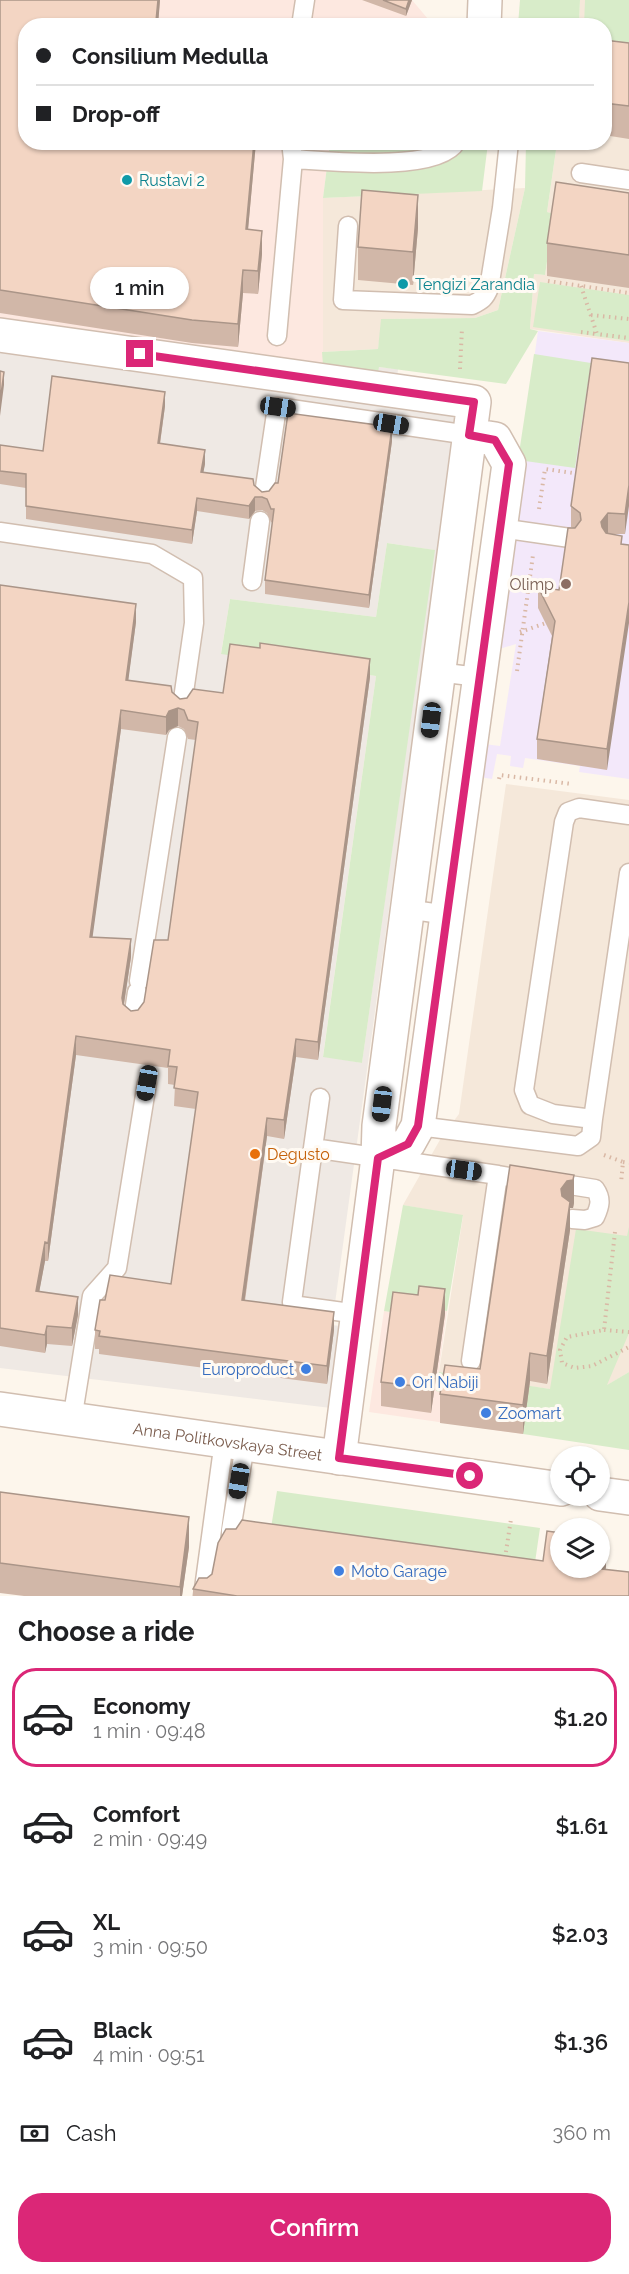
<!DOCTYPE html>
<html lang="en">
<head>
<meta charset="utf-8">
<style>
  :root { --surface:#fff; --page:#f2f2f2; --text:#202124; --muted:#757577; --line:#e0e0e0; --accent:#db2777 }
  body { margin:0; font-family:Raleway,sans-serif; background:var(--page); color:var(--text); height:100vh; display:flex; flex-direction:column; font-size:22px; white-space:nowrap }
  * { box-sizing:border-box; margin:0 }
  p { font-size:20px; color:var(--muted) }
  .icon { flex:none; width:33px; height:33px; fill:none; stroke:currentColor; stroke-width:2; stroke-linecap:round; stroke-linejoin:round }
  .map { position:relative; height:1596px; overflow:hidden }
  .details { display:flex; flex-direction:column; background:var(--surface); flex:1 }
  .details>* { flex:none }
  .hud { position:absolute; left:18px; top:18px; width:594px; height:132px; border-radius:24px; box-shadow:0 2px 4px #0004; display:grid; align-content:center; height:132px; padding:0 18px; background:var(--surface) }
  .controls { position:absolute; left:550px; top:1446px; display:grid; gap:12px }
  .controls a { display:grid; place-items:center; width:60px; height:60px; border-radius:50%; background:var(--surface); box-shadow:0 2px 4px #0004; font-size:30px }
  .end { position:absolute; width:27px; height:27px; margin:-14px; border:8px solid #db2777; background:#fff; box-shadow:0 0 0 3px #fff }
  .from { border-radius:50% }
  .bubble { position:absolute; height:42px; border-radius:21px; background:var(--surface); box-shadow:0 2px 4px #0004; font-size:20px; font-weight:600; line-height:42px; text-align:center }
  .car { position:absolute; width:18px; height:36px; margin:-18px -9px; border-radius:8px; box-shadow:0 0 4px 2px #0007; background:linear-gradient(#222 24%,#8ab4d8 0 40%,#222 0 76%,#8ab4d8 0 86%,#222 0) }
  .hud b { display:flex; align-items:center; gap:21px; height:57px; font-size:22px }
  .hud b+b { border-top:2px solid var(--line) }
  .hud i { width:15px; height:15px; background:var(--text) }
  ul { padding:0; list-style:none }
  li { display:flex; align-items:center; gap:18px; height:99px; margin:0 12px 9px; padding:0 6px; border:3px solid transparent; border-radius:24px }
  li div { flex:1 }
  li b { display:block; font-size:22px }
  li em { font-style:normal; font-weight:600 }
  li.selected { border-color:var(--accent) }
  li>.icon { width:54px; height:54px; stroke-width:1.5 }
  h2 { padding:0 18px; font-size:27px; line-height:72px }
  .pay { display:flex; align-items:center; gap:15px; height:66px; padding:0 18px; font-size:22px }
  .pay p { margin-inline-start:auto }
  .primary-button { display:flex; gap:12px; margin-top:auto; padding:12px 18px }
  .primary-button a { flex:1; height:69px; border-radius:24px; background:var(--accent); color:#fff; font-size:24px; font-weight:600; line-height:69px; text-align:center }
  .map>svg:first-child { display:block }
  .residential { fill:#f5e8da }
  .commercial { fill:#fde8e0 }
  .industrial { fill:#efe9e4; fill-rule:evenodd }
  .education { fill:#f3e8fa }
  .green { fill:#d8ecc9 }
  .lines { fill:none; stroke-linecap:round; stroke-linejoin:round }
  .service-casing { stroke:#d1beb0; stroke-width:21 }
  .minor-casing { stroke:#d1beb0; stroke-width:36 }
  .tertiary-casing { stroke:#d1beb0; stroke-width:36 }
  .path { stroke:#d9b8a5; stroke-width:4; stroke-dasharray:1.5 4.5; stroke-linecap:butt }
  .service { stroke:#fff; stroke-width:18 }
  .minor { stroke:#fff; stroke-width:33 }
  .tertiary { stroke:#fff; stroke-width:33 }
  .wall { fill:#d1b7a8; fill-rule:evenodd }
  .shaded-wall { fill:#aa9588 }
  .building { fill:#f3d5c3; stroke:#aa9588; stroke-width:1.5; fill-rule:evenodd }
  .route { stroke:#db2777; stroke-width:8 }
  .culture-dot { fill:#0f9aa8; stroke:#fffaf3; stroke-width:2 }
  .education-dot { fill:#8d6e63; stroke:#fffaf3; stroke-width:2 }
  .food-dot { fill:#e8710a; stroke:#fffaf3; stroke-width:2 }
  .shop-dot { fill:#3f7fe0; stroke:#fffaf3; stroke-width:2 }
  .labels { text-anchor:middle; stroke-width:6; stroke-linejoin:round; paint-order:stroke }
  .culture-label { font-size:16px; fill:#0d838f; stroke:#fffaf3; text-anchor:start }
  .education-label { font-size:16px; fill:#785e54; stroke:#fffaf3; text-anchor:end }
  .food-label { font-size:16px; fill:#c56008; stroke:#fffaf3; text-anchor:start }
  .shop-label { font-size:16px; fill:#366cbe; stroke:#fffaf3; text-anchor:start }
  .street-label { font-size:16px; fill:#7a5c4d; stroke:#fffaf3 }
</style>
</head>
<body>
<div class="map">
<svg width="629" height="1596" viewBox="0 0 629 1596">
  <rect width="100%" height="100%" fill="#fdf6ec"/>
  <path class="residential" d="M580 0H629V343L530 329 534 274 545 275 553 214 547 212 557 143 604 142V26L569 25 579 24Z
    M525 188 498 310 475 318 382 319 378 349 322 352 323 198Z
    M506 784 629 800V1372L606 1386 549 1389 439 1372 463 1216 403 1205 441 1138 459 1114Z"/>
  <path class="commercial" d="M0 0H412L433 25 26 26V142L330 143 323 198V365L0 320Z
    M417 1306 447 1311 436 1391 527 1404 523 1434 369 1412 384 1311 415 1315Z"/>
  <path class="industrial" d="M0 320 377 371 378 367 398 369 396 390 455 413 441 530 332 1325 340 1326 331 1408 0 1368ZM387 543 434 550 362 1063 323 1056 376 676 221 653 230 599 376 617Z"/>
  <path class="education" d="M538 331 629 343V779L579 772 580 766 525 758 523 768 510 766 511 756 497 754 492 779 480 777 484 744 500 746 516 644 493 651Z"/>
  <path class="green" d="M520 0H580L579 24 518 25Z
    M585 0H629V66L605 63 604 26H584Z
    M330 143H488L482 191 323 198Z
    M526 143H557L547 212 554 214 545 275 534 274 530 329 538 331 506 384 379 367 378 372 323 365 322 352 378 349 381 319 475 318 498 310 525 188Z
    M540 282 629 295V341L533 327Z
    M534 354 591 363 575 468 518 460Z
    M387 543 435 550 362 1063 323 1057 376 676 221 654 230 599 376 617Z
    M403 1205 463 1215 447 1311 418 1306 416 1316 384 1311Z
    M629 1227V1333L607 1385 629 1372V1450L523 1434 526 1404 436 1391 439 1372 550 1389 576 1229 627 1236Z
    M277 1491 540 1528 533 1576 269 1540Z"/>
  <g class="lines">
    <g class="service-casing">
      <path id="service" d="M301 26 305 0
        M293 159C326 161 438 173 456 142
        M581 173 629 180
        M348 226 343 300 472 305C482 300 485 298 489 288L502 208 509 142
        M277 336 293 159 291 142
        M264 494 277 407 469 435
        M500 528 570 538
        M0 532 152 554 193 578 194 623 182 706
        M252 581 260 521
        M437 672 479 677
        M629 815 579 808 568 812 564 822 524 1090 530 1105 553 1114 593 1119 629 873
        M406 909 448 915
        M139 981 177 737
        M133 1018 137 992
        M418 1126 578 1146 591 1137 593 1119
        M313 1148 320 1098
        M551 1182 595 1189C602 1199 600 1206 595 1217L585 1220 572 1219
        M358 1314 299 1306 292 1302 313 1148 498 1175
        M471 1361 498 1175 509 1177
        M72 1420 92 1296 117 1268 147 1083
        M231 1547V1530L245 1445
        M203 1596 224 1441"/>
    </g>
    <g class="minor-casing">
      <path id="minor" d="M484 26 485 0
        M0 335 474 402 379 1126 378 1158 339 1458
        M378 1158 408 1144 418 1126 509 464 495 439 469 435"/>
    </g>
    <g class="tertiary-casing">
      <g id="tertiary">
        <path id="s1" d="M0 1409 561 1489"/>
        <path d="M600 1494 629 1498"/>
      </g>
    </g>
    <path class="path" d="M548 281 629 293
      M581 286 597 334 629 338
      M591 315 629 319
      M581 332 597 334
      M460 369 462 328
      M539 509 545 469 573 473
      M520 632 546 623
      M517 671 533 555
      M499 779 500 775 572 784
      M604 1155 623 1162 621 1183
      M623 1162 629 1163
      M615 1232 604 1330 567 1337 560 1350 562 1363 575 1368 592 1366 629 1347
      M604 1330 629 1332
      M505 1558 511 1519"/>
    <use href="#service" class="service"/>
    <use href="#minor" class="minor"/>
    <use href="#tertiary" class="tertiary"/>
  </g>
  <path class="wall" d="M0 0H160L158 21 26 142H256L248 229 262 254 258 294 243 293 238 347 192 343 0 313Z
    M362 0H412L406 16Z
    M604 40 629 43V139L604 135Z
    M629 193V288L547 276V243Z
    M418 228 413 285 358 280V247Z
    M629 363 625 534H610L607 770 537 759V739L552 636 538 608V587L559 590 573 528 571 527V506Z
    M165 406 160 444 205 464 203 472 254 485 262 492 269 491 278 483 392 441 369 608 265 594V580L273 523 271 522 267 513 262 510 255 511 249 519 197 511 192 544 26 519V488L0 484V445L43 451Z
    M0 585 136 622 128 680 172 692 180 699 370 677 318 1060 296 1057 284 1139 267 1136 245 1301 334 1330 327 1384 99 1354V1349H95V1330L105 1300 171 1284 196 1109 174 1106 175 1085 168 1084V1068L76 1055 48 1261H45L39 1292 78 1315 72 1346 47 1344 45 1353 0 1346ZM178 726 184 729 188 739 196 740 168 940 144 1002 138 1010 131 1011 124 1005 131 957 92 937 121 729 166 735 169 730Z
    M510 1165 574 1203 573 1208H570V1230L547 1384 530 1381 523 1434 440 1423V1394L480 1369Z
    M445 1314 431 1413 381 1406V1382Z
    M0 1492 189 1547 182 1596H24L0 1593Z
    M606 1569 629 1596H193V1589L207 1578Z"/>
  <path class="shaded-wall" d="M158 0H160L158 26H156Z
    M409 0H412L406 16V9Z
    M254 142H256L246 252V229Z
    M418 195V228L413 285V252Z
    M262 231V254L258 294V271Z
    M243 270V293L238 347V324Z
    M4 372V385L0 416V402Z
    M165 392V406L158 457V443Z
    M392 427V441L369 608V595Z
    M205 450V464L201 485V472Z
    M629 485V506L625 534V514Z
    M255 497V511L249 519V506Z
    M197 498V511L192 544V530Z
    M608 513V534L601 542V522Z
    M629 602V623L607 770V749Z
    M136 604V622L126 698V680Z
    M370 659V677L318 1060V1042Z
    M178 708V726L169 730 166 735V717L169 711Z
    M121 710V729L90 956V937Z
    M131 939V957L122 1016V998Z
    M76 1036V1055L48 1261V1243Z
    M296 1039V1057L284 1139V1120Z
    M267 1118V1136L242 1319V1300Z
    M574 1175V1203L573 1208H570V1230L547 1384V1356L561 1189 567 1181Z
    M45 1242V1261L36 1309V1291Z
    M445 1289V1314L431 1413V1388Z
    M78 1297V1315L72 1346V1328Z
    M334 1312V1330L327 1384V1366Z
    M47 1326V1344L45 1353V1335Z
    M530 1353V1381L523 1434V1405Z
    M189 1517V1547L182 1596H180V1587Z
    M606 1539V1567L602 1596V1569Z"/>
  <path class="building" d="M0 0H158L156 21 175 22 174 26H26V142H254L246 229 262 231 258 271 243 270 238 324 192 320 0 290Z
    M383 0H409L406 9Z
    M604 40 629 43V106L604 103Z
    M556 182 629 193V255L547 243Z
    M362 190 418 195 413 252 358 247Z
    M592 358 629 363V485L625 514 608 513 601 522 602 527 606 533 622 536 621 544 629 545V602L607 749 537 739 555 621 538 587 559 590 568 528H575L581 520 580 513 571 506Z
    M0 371 4 372 0 402Z
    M52 376 165 392 158 443 205 450 201 472 253 479 254 485 262 492 269 491 275 483H278L288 413 392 427 369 595 265 580 274 509H271L267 499 262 497H255L249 506 197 498 192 530 26 506V474L0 471V445L43 451Z
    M0 585 136 604 126 680 171 686 172 692 180 699 187 698 193 689 223 693 230 644 260 648V643L370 659 318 1042 296 1039 284 1120 267 1118 242 1300 334 1312 327 1366 99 1336 100 1331 95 1330 100 1300H105L110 1275 171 1284 198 1092 174 1088 177 1067 168 1066 170 1050 76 1036 48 1243 45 1242 36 1291 78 1297 72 1328 47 1326 45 1335 0 1328ZM178 708 184 710 188 720 198 722 168 940H154L144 1002 138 1010 131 1011 123 1004 122 998 131 939 90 937 121 710 166 717 169 711Z
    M510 1165 574 1175 573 1180 567 1181 561 1189 562 1196 570 1202 547 1356 530 1353 523 1405 440 1394 445 1365 480 1369Z
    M419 1286 445 1289 431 1388 381 1382 393 1292 418 1295Z
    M0 1492 189 1517 180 1587 0 1563Z
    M242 1520 543 1561 547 1531 561 1533V1568H600V1538L606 1539 602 1569 629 1572V1596H237L193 1589 199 1578H207L212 1574 218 1543 226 1529H236Z"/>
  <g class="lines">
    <path class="route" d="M140 354 474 402 469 435 495 440 509 464 418 1126 408 1144 378 1158 339 1458 470 1476"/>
  </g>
  <g class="culture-dot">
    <circle cx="127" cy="180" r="6"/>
    <circle cx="403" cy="284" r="6"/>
  </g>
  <circle class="education-dot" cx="566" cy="584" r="6"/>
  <circle class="food-dot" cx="255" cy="1154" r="6"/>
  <g class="shop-dot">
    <circle cx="306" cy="1369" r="6"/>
    <circle cx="400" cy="1382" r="6"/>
    <circle cx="486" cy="1413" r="6"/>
    <circle cx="339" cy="1571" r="6"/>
  </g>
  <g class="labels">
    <g class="culture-label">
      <text x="139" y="186">Rustavi 2</text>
      <text x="415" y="290">Tengizi Zarandia</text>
    </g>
    <g class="education-label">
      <text x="554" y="590">Olimp</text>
    </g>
    <g class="food-label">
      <text x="267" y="1160">Degusto</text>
    </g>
    <g class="shop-label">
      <text x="294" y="1375" text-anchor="end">Europroduct</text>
      <text x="412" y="1388">Ori Nabiji</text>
      <text x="498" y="1419">Zoomart</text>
      <text x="351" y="1577">Moto Garage</text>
    </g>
    <g class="street-label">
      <text dy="6" stroke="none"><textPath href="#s1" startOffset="230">Anna Politkovskaya Street</textPath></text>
    </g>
  </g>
</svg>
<div class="controls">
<a><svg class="icon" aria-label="locate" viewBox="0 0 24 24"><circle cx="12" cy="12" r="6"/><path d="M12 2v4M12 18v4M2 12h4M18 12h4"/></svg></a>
<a><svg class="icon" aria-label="layers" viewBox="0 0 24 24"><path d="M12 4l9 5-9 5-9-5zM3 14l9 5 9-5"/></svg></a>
</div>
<i class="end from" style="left:470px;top:1476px"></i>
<i class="end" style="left:140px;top:354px"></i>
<div class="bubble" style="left:90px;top:267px;width:99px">1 min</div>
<i class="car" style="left:278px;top:407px;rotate:98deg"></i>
<i class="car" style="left:391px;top:424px;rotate:99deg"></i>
<i class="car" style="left:431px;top:720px;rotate:187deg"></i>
<i class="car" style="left:147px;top:1083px;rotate:190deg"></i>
<i class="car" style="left:382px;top:1104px;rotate:187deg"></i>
<i class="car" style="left:464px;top:1170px;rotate:98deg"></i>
<i class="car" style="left:239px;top:1481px;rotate:189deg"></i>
<div class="hud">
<b><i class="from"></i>Consilium Medulla</b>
<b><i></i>Drop-off</b>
</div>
</div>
<section class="details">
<h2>Choose a ride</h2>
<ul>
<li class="selected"><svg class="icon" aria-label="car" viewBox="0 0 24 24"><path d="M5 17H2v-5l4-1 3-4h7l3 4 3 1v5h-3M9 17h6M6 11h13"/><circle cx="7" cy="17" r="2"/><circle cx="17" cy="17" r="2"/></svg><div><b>Economy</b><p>1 min · 09:48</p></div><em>$1.20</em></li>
<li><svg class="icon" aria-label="car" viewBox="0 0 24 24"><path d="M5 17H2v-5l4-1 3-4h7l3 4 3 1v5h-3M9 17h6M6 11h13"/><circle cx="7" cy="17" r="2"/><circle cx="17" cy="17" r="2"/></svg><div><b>Comfort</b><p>2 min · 09:49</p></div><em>$1.61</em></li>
<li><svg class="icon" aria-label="car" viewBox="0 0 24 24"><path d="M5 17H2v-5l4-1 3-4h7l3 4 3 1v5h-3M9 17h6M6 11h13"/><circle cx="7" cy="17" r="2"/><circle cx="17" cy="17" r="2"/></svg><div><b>XL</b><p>3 min · 09:50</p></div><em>$2.03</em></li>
<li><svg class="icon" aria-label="car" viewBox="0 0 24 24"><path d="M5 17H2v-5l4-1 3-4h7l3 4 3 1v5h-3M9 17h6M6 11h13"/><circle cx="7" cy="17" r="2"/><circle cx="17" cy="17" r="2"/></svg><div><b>Black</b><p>4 min · 09:51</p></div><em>$1.36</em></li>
</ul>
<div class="pay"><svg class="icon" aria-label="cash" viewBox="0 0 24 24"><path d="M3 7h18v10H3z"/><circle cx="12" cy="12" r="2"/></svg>Cash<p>360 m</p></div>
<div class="primary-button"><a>Confirm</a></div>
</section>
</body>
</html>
